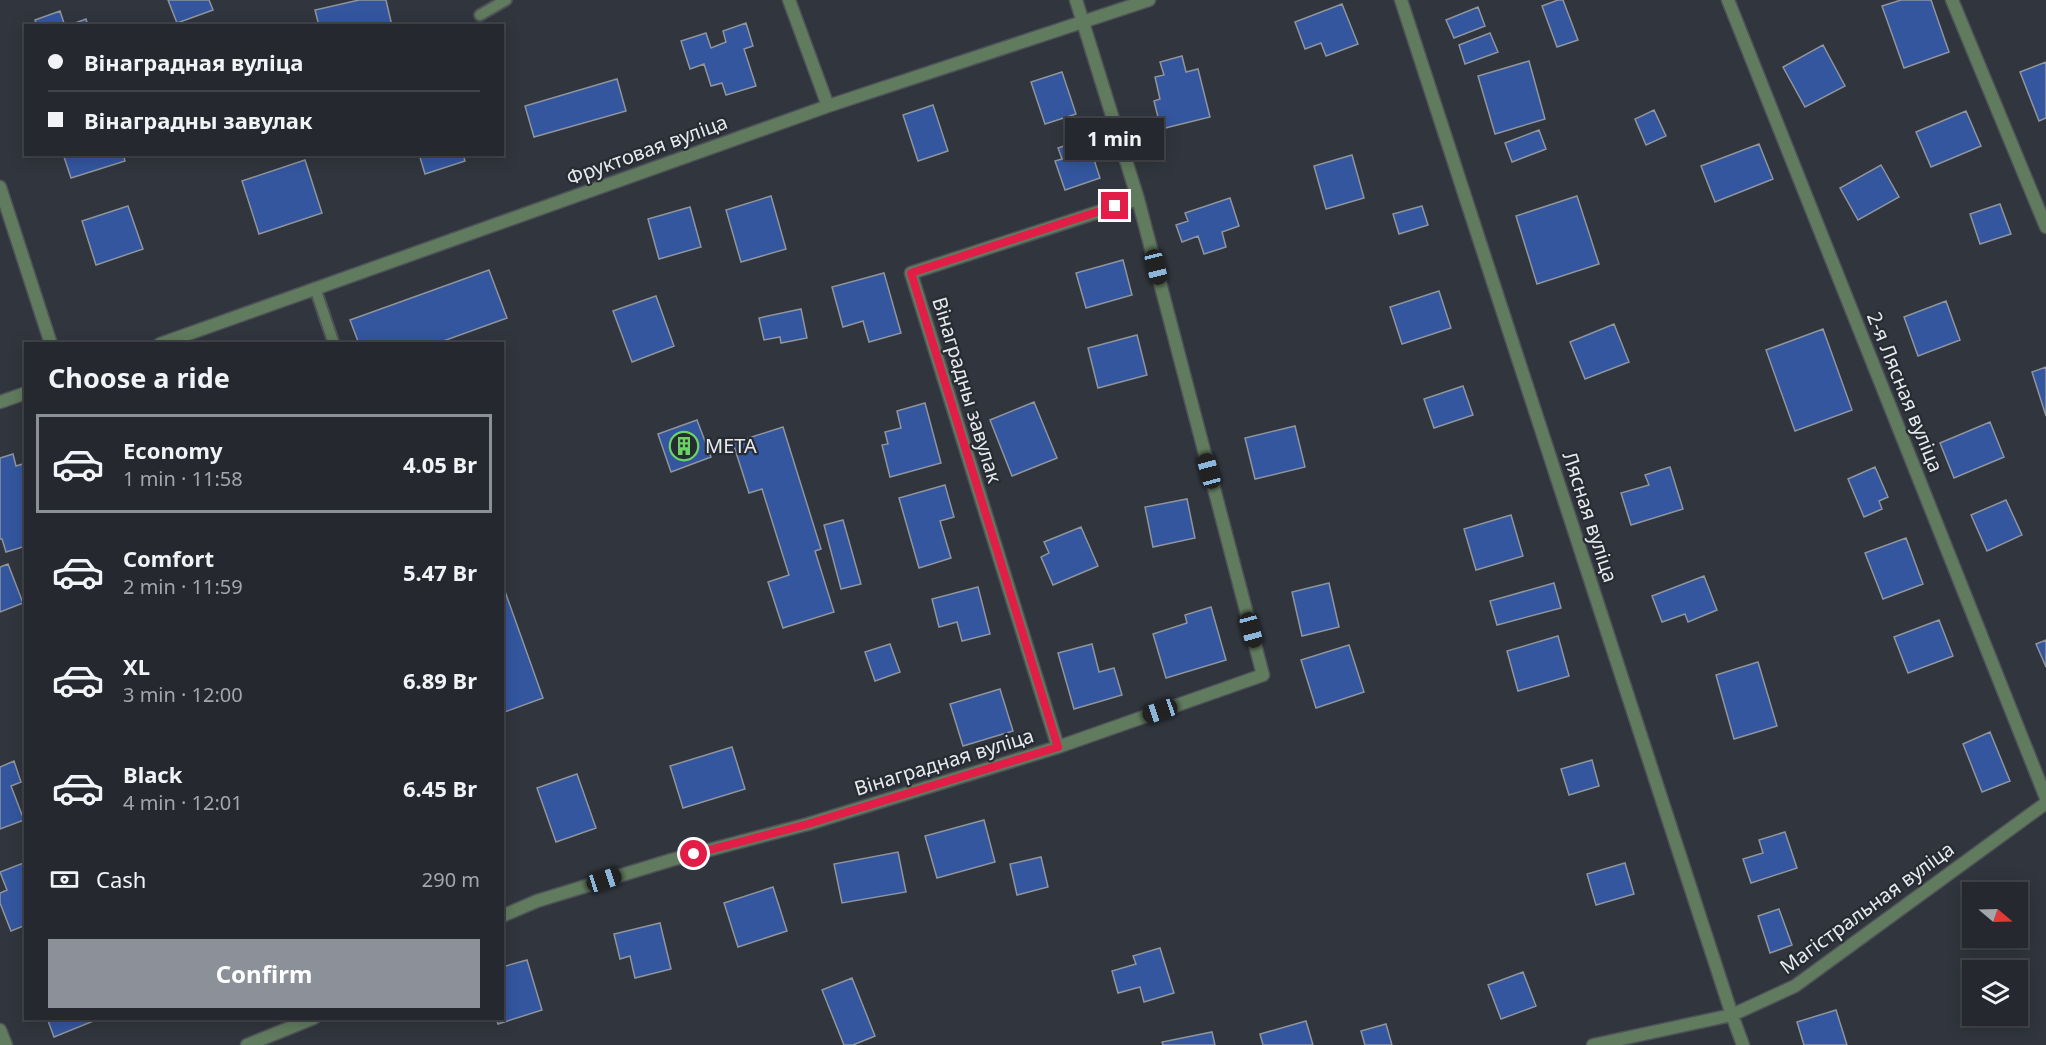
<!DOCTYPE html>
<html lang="en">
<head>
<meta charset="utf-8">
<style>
  :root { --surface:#25282e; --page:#31343a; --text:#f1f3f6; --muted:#a3a6aa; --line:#42444a; --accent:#8c9099 }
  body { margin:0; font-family:"Noto Sans",sans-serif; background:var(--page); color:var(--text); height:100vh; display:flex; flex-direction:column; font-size:22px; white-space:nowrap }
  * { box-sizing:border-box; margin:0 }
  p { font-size:20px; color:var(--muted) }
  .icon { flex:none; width:33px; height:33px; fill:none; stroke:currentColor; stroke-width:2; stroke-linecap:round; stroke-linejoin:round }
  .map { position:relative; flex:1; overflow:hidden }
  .details { position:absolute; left:24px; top:342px; width:480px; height:678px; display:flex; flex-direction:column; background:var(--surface); border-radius:0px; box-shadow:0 3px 15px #0003,0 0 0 2px var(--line) }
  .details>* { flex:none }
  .guide { position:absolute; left:24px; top:24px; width:480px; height:132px; border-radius:0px; box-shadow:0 3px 15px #0003,0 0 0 2px var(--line); display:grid; align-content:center; height:132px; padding:0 24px; background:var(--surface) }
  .needle { width:39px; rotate:109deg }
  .fabs { position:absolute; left:1962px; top:882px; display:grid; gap:12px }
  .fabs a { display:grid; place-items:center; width:66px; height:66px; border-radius:0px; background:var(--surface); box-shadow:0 3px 15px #0003,0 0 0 2px var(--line); font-size:30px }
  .end { position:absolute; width:27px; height:27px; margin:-14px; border:8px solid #e11d48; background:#fff; box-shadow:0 0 0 3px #fff }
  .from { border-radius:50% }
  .bubble { position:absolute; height:42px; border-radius:0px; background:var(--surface); box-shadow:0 3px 15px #0003,0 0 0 2px var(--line); font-size:20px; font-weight:700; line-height:42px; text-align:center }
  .car { position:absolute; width:18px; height:36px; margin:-18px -9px; border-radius:8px; box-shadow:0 0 4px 2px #0007; background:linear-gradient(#222 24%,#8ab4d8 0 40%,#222 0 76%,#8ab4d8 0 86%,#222 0) }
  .guide b { display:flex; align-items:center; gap:21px; height:57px; font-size:22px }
  .guide b+b { border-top:2px solid var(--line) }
  .guide i { width:15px; height:15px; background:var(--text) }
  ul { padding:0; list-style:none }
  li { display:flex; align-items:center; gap:18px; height:99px; margin:0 12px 9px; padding:0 12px; border:3px solid transparent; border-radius:0px }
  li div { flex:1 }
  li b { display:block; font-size:22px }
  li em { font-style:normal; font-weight:700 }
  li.on { border-color:var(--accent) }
  li>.icon { width:54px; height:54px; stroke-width:1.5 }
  h2 { padding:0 24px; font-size:27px; line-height:72px }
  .pay { display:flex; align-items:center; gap:15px; height:66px; padding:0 24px; font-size:22px }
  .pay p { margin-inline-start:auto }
  .primary-button { display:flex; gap:12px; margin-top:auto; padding:12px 24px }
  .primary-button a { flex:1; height:69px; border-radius:0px; background:var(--accent); color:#fff; font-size:24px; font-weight:700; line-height:69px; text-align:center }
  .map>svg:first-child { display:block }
  .building { fill:#33569e; stroke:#8f949d; stroke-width:1.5 }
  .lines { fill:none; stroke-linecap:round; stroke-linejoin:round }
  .service-casing { stroke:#4e5259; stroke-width:14 }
  .minor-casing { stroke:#4e5259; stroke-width:15 }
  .service { stroke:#607b5d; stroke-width:10 }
  .minor { stroke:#607b5d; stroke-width:12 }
  .route { stroke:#e11d48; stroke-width:8 }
  .labels { text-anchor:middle; stroke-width:4.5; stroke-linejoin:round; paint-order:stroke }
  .street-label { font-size:20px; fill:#e6e9ee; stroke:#272b32 }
  .poi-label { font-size:20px; fill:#e6e9ee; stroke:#272b32; text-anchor:start }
</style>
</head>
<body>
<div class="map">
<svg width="2046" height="1045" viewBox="0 0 2046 1045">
  <rect width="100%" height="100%" fill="#31353d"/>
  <path class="building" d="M168 0H209L213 10 177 23Z
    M359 0H386L392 26H319L315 10Z
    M1558 0H1563L1578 40 1557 47 1542 6Z
    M1901 0H1931L1949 52 1904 68 1882 6Z
    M1342 4 1358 44 1326 56 1321 43 1305 49 1295 22Z
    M1478 7 1485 26 1454 38 1446 20Z
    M60 11 65 26H37L35 20Z
    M86 19 88 26H67Z
    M746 23 753 46 744 49 756 86 726 95 722 83 711 86 704 64 690 69 681 41 706 33 711 48 726 42 723 31Z
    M1490 33 1498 52 1465 64 1459 45Z
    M1823 45 1845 86 1805 107 1783 67Z
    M1182 56 1186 72 1198 69 1210 117 1161 129 1154 101 1160 99 1155 77 1164 75 1160 62Z
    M1529 61 1545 119 1495 134 1478 76Z
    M2046 62V118L2039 121 2020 72Z
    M1062 72 1076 114 1045 124 1031 82Z
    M617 79 626 111 534 137 525 106Z
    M933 105 948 151 918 161 903 115Z
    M1654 110 1666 136 1646 145 1635 119Z
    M1966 111 1981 146 1931 167 1916 132Z
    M1539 130 1546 149 1512 162 1505 143Z
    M1087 138 1100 178 1065 190 1055 161 1062 159 1058 148Z
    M1759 144 1773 179 1715 202 1701 166Z
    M63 154H123L125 161 71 178Z
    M419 154H463L465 161 425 174Z
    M1352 155 1364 198 1326 209 1314 166Z
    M305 160 322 213 259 234 242 181Z
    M1881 165 1899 197 1858 220 1840 188Z
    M771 196 786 249 741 262 726 210Z
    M1577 196 1599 264 1537 284 1516 216Z
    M1230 198 1239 226 1222 232 1226 247 1204 254 1198 236 1182 242 1176 225 1188 221 1185 213Z
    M2000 204 2011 234 1980 244 1970 214Z
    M128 206 143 249 96 265 82 221Z
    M1422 206 1428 225 1399 234 1393 214Z
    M690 207 701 247 659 259 648 219Z
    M1123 260 1132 295 1086 308 1076 273Z
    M489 270 507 318 435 344H359L350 320Z
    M884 273 901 333 869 342 863 321 843 327 832 287Z
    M1439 291 1451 328 1402 344 1390 307Z
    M656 296 674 346 632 362 613 311Z
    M1946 301 1960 340 1918 356 1904 317Z
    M801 309 807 338 781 343 780 337 764 340 759 318Z
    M1614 324 1629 362 1585 379 1570 342Z
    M1823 329 1852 410 1795 431 1766 350Z
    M1137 335 1147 375 1098 388 1088 348Z
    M2046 367V416L2032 372Z
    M1463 386 1473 415 1434 428 1424 399Z
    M1034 402 1057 458 1012 476 990 420Z
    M925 403 941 463 890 477 882 445 888 444 885 432 901 428 897 411Z
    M697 420 711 457 671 472 658 434Z
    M1990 422 2004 457 1954 478 1940 443Z
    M1295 426 1305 467 1255 479 1245 438Z
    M783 427 821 549 815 551 834 612 783 628 768 582 789 575 762 489 749 493 733 443Z
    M13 454 16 466 26 463V546L6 552 2 539H0V458Z
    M1670 467 1683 509 1631 525 1621 493 1649 485 1645 475Z
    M1875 467 1888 497 1879 501 1882 509 1864 517 1848 479Z
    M945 485 954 517 940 521 951 558 919 568 899 498Z
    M1187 499 1195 538 1153 547 1145 507Z
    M2006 500 2022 535 1987 551 1971 515Z
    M1511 515 1523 556 1476 570 1464 529Z
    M843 520 861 584 841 589 824 525Z
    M1081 527 1098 566 1053 585 1041 557 1049 553 1044 542Z
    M1906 538 1923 584 1883 599 1865 553Z
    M8 564 23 603 0 612V567Z
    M1704 576 1717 610 1688 622 1685 614 1662 622 1652 596Z
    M502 583 543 698 502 713Z
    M1329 583 1339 627 1302 636 1292 592Z
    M1554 583 1561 608 1497 625 1490 601Z
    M978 587 990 634 962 641 957 622 939 627 932 599Z
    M1211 607 1226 660 1166 678 1153 634 1187 623 1185 615Z
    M1939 620 1953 656 1908 673 1894 637Z
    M1558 636 1569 676 1518 691 1507 651Z
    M2046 640V667L2036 644Z
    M890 644 900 672 875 681 865 652Z
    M1092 644 1099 672 1114 668 1122 695 1074 709 1058 653Z
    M1349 645 1364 692 1316 708 1301 660Z
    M1758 662 1777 726 1734 739 1716 675Z
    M1000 689 1013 731 963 746 950 704Z
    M1990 732 2010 781 1982 792 1963 744Z
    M732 747 745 789 683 808 670 766Z
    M1592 760 1599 786 1569 795 1561 769Z
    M14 761 21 782 11 786 24 820 0 829V767Z
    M577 774 596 828 556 842 537 788Z
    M984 820 995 862 937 878 925 836Z
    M1785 832 1797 868 1751 883 1743 859 1763 853 1759 840Z
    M898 852 906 892 842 903 834 864Z
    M1041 857 1048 887 1017 895 1010 864Z
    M26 862V925L11 931 0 903V893L7 890 0 872Z
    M1625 863 1634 894 1596 905 1587 874Z
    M773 887 787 931 738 947 724 903Z
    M1779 909 1792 945 1770 953 1758 916Z
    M660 923 671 969 635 978 630 956 620 959 614 934Z
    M1160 948 1174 993 1144 1002 1140 987 1118 993 1112 971 1136 964 1133 956Z
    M527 960 542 1010 498 1024 496 1018H502V967Z
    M1523 972 1536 1006 1501 1019 1488 985Z
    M852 978 875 1036 853 1045H844L822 990Z
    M1836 1010 1847 1045H1804L1797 1022Z
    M47 1018H96V1020L54 1037Z
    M1306 1021 1313 1045H1263L1260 1034Z
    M1386 1024 1392 1045H1365L1361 1031Z
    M1212 1032 1215 1045H1163L1162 1042Z"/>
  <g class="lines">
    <g class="service-casing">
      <path id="service" d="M480 15 506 0
        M315 288 334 344"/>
    </g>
    <g class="minor-casing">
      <path id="minor" d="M789 0 828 106
        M1401 0 1732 1015 1743 1045
        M1728 0 2046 798
        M1952 0 2046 227
        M0 187 51 344
        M160 344 828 106 1149 0
        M0 402 26 393
        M1058 747 911 273 1138 199
        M502 916 537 901 671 860 808 824 1058 747 1263 675 1138 199 1076 0
        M0 1030 6 1045
        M247 1045 314 1018
        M1593 1045 1732 1015 1795 986 2046 803"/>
    </g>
    <use href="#service" class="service"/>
    <use href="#minor" class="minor"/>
  </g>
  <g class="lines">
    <path class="route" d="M694 854 808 824 1058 747 911 273 1115 206"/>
  </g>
  <defs>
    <g id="building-ring" transform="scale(1.5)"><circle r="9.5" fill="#272b32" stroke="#6ad364" stroke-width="1.5"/><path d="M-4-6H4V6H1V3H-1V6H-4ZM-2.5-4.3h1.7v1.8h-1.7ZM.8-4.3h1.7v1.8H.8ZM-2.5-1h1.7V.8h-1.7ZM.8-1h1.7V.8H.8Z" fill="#6ad364"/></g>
  </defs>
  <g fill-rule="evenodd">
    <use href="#building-ring" x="684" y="446"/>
  </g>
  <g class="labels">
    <g class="street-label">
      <text transform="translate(647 150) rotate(-20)" y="7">Фруктовая вуліца</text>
      <text transform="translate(967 390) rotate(73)" y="7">Вінаградны завулак</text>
      <text transform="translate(1905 392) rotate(68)" y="7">2-я Лясная вуліца</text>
      <text transform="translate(1590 517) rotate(72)" y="7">Лясная вуліца</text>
      <text transform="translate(944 762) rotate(-17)" y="7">Вінаградная вуліца</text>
      <text transform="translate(1867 908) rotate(-36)" y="7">Магістральная вуліца</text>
    </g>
    <g class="poi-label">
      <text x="705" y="453">МЕТА</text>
    </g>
  </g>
</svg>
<div class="fabs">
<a><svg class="needle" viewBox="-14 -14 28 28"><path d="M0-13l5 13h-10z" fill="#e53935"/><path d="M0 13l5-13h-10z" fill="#a3a6aa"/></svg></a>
<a><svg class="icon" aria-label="layers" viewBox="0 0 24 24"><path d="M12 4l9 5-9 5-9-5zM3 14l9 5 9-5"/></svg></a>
</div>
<i class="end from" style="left:694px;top:854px"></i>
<i class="end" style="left:1115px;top:206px"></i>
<div class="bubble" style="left:1065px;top:118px;width:99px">1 min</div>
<i class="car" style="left:1156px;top:267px;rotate:166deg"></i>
<i class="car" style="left:1209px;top:471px;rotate:345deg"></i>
<i class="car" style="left:1251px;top:630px;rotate:165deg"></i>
<i class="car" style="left:1160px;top:711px;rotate:251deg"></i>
<i class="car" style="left:604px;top:880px;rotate:72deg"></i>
<div class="guide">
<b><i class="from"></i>Вінаградная вуліца</b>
<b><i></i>Вінаградны завулак</b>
</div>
<section class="details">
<h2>Choose a ride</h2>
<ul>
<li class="on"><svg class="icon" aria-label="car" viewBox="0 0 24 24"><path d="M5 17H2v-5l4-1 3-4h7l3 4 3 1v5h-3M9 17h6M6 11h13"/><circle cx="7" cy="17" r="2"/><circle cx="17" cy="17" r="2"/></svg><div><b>Economy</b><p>1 min · 11:58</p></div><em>4.05 Br</em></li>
<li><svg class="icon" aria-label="car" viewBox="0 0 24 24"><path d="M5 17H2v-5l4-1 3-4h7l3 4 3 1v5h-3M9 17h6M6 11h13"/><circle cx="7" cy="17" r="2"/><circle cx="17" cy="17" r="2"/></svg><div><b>Comfort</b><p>2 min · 11:59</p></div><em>5.47 Br</em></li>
<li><svg class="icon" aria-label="car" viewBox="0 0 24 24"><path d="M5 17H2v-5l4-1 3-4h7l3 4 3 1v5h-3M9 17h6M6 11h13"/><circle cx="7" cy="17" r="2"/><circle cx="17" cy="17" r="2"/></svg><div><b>XL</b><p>3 min · 12:00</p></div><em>6.89 Br</em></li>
<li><svg class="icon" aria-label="car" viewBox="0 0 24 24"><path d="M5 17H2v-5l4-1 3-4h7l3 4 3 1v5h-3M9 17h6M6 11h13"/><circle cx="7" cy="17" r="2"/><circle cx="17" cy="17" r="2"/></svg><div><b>Black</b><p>4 min · 12:01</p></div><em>6.45 Br</em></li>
</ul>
<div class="pay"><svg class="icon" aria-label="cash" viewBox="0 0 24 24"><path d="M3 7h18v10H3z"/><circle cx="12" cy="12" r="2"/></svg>Cash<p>290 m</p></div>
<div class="primary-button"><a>Confirm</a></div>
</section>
</div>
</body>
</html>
